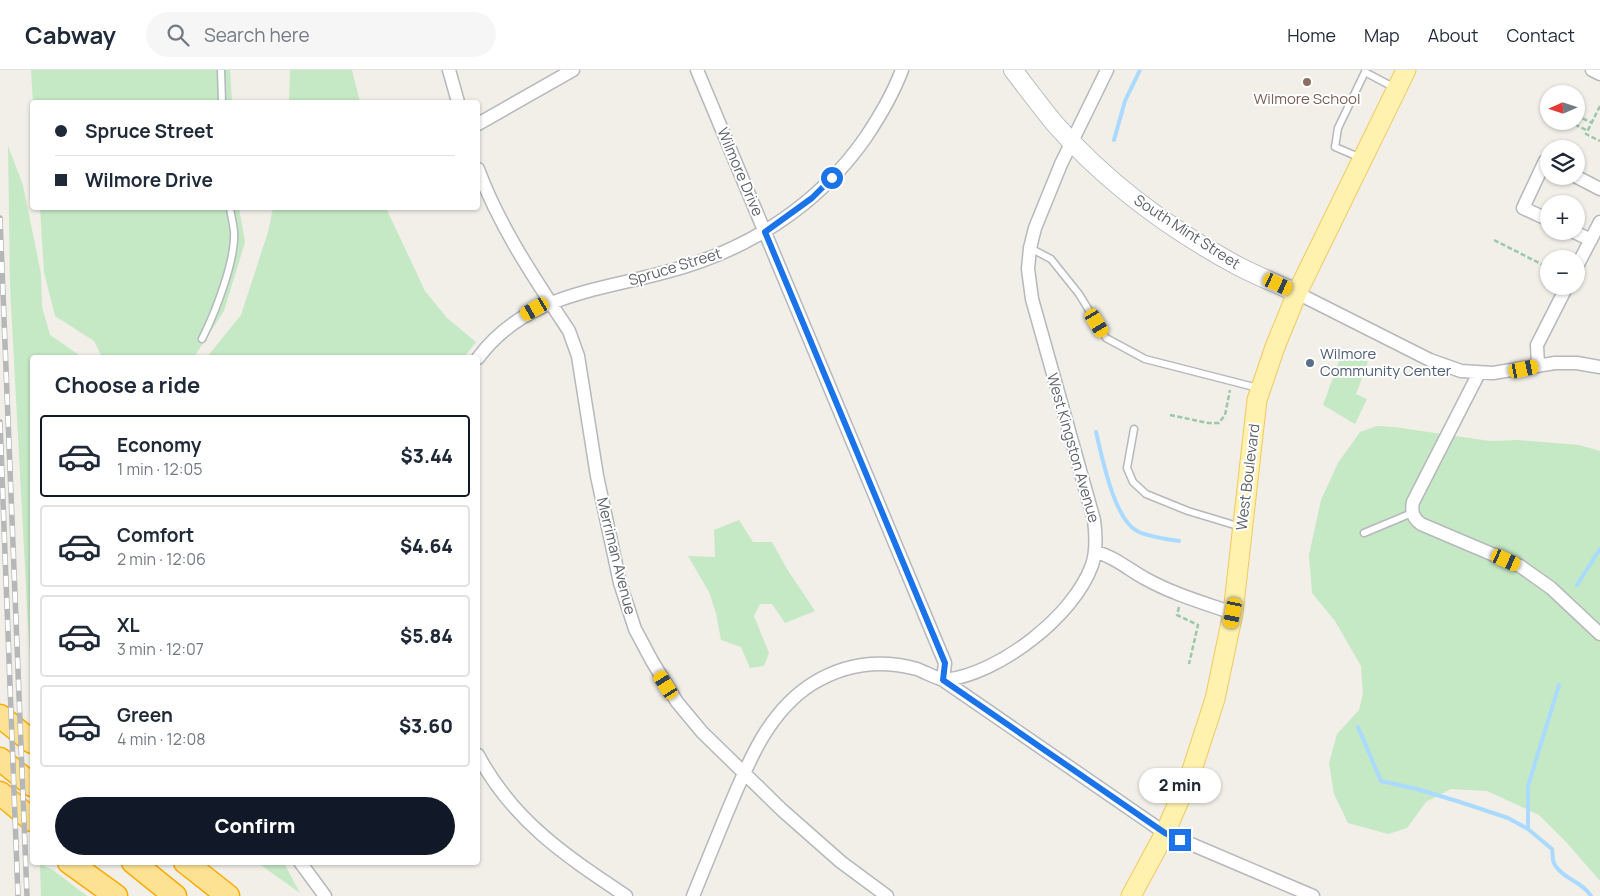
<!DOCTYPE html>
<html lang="en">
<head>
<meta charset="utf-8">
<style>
  :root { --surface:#fff; --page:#f6f6f7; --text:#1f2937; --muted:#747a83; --line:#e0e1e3; --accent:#111827 }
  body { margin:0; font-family:Manrope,sans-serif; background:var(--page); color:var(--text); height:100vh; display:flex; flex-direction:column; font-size:19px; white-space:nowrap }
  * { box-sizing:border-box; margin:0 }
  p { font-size:16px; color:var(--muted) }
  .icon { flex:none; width:28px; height:28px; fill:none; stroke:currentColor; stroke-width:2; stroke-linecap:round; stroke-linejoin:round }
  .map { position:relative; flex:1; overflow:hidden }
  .details { position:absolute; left:30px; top:285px; width:450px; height:510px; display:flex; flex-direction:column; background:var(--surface); border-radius:5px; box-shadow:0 1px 4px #0004 }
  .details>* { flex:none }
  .hud { position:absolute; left:30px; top:30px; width:450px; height:110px; border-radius:5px; box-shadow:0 1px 4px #0004; display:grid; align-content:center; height:110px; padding:0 25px; background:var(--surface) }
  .needle { width:32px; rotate:267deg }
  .controls { position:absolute; left:1540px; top:15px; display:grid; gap:10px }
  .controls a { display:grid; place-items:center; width:45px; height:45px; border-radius:50%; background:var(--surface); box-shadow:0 1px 4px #0004; font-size:25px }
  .end { position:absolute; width:22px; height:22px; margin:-11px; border:6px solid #1a73e8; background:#fff; box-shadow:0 0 0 2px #fff }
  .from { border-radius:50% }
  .bubble { position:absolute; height:35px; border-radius:18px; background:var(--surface); box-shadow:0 1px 4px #0004; font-size:16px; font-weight:800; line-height:35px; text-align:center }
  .car { position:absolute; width:15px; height:30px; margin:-15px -8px; border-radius:6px; box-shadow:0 0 4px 1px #0007; background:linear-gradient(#f5c518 24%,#345 0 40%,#f5c518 0 76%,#345 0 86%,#f5c518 0) }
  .hud b { display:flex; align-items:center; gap:18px; height:48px; font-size:19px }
  .hud b+b { border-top:1px solid var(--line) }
  .hud i { width:12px; height:12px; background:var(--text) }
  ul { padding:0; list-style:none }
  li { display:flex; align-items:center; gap:15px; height:82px; margin:0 10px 8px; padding:0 15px; border:2px solid var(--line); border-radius:5px }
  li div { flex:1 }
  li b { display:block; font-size:19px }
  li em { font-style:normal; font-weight:800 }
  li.selected { border-color:var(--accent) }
  li>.icon { width:45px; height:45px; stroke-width:1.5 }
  h2 { padding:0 25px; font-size:22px; line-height:60px }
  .cta { display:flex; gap:10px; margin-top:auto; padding:10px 25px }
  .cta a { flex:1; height:58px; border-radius:30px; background:var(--accent); color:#fff; font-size:20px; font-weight:800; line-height:58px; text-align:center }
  header { display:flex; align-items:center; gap:30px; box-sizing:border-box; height:70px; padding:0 25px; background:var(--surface); border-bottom:1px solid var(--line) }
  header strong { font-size:24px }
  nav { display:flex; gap:28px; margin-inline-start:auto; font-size:18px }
  .search { width:350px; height:45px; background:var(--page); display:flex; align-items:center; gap:12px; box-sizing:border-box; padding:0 18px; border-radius:28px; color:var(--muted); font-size:19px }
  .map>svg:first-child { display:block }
  .green { fill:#c5e8c5 }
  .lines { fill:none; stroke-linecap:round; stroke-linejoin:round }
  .stream { stroke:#aadaff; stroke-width:4 }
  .lane-casing { stroke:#b5b8bc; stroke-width:9 }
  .street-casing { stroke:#b5b8bc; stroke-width:15 }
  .secondary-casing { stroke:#b6babf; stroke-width:20 }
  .primary-casing { stroke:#f2c960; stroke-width:21 }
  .highway-casing { stroke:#f9ab00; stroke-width:25 }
  .path { stroke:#9cc7a9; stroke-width:2.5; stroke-dasharray:5 2.5; stroke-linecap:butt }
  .lane { stroke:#fff; stroke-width:6 }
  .street { stroke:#fff; stroke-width:12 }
  .secondary { stroke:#fff; stroke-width:18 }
  .primary { stroke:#fff2af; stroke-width:19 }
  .highway { stroke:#fde293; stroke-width:22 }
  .rail-casing { stroke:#b6b7b8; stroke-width:5.5 }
  .rail { stroke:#fff; stroke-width:4; stroke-dasharray:11; stroke-linecap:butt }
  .route { stroke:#1a73e8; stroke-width:6 }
  .education-dot { fill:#8d6e63; stroke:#fff; stroke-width:2 }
  .service-dot { fill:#5c6f8a; stroke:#fff; stroke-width:2 }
  .labels { text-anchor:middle; stroke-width:4; stroke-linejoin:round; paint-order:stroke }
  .education-label { font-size:15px; fill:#785e54; stroke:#fff }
  .street-label { font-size:15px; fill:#5f6368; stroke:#fff }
  .service-label { font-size:15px; fill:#4e5e75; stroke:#fff; text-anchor:start }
</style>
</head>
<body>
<header>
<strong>Cabway</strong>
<div class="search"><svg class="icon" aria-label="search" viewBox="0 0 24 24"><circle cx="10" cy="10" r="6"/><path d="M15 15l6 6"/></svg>Search here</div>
<nav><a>Home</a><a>Map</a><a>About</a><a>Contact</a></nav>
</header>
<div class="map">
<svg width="1600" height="826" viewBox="0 0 1600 826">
  <rect width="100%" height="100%" fill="#f1efe8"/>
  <path class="green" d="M31 0H230L232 32H33Z
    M290 0H352L360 32H289Z
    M8 76 23 115 41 204 42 237 50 265 82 287 32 288V629L10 216Z
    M40 138H239L245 172 224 241 194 287H102L94 271 55 246 44 202Z
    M273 138H386L425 221 447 248 476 272 464 287H207L241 245 268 162Z
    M1343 280 1368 292 1356 324 1367 329 1355 354 1323 335Z
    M1377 356 1394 357 1490 371 1518 370 1579 375 1600 381V811L1567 773 1539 745 1487 721 1451 719 1426 732 1407 758 1388 764 1348 753 1334 724 1329 693 1337 664 1359 640 1363 624 1361 596 1335 551 1312 523 1309 485 1321 430 1338 393 1360 362Z
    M739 450 753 472H772L787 499 815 541 785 553 772 534H760L754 546 769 583 764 596 750 598 741 577 721 570 716 543 709 522 688 486 715 487 714 460Z
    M258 793H284L300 823Z
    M40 794 53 800 87 826H41Z"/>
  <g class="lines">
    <path class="stream" d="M1114 70 1125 31 1140 0
      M1096 362C1102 387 1114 449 1137 461 1148 467 1167 469 1179 471
      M1577 515 1600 479
      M1358 657 1381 711 1417 719 1460 732 1508 748 1528 759 1552 779C1553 784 1552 791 1555 795 1563 809 1583 812 1591 826
      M1528 759V716L1559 615"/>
    <g class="lane-casing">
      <path id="lane" d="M221 0 222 32
        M1361 88 1335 77 1338 58 1365 2 1395 18
        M1030 178 1051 189 1079 224 1106 268 1145 289 1258 318
        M202 269C215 243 236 190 234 161 233 153 231 145 230 138
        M1134 359 1127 398 1133 412 1146 424 1188 441 1241 457
        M1364 463 1412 443"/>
    </g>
    <g class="street-casing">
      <path id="street" d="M449 0 458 32
        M697 0 945 593 943 610 1165 763 1313 826
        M1592 0 1600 4
        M478 54 573 0
        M1549 93 1545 91 1523 138 1549 150
        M478 99C500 158 535 209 569 261L578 286 597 406 620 513 635 559 652 591 677 632 702 662 782 740 841 792 887 826
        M1575 106 1600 119
        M1572 161 1591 170
        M1576 198 1600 152
        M1297 223 1430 290 1461 301 1493 303 1555 293H1577L1600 297
        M478 288C525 225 596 221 666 202 747 181 818 136 866 67 880 46 893 24 902 0
        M1538 296 1537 275 1567 216
        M1479 303 1413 432C1411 442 1413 448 1421 454L1520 496 1551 518 1600 564
        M1095 482C1114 486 1129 500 1146 509 1173 524 1204 533 1233 543
        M478 685C513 751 566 786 626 826
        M300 792 325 826
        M693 826C704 799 715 772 726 745 746 698 766 643 812 614 844 594 880 589 917 599 925 602 939 610 945 610 999 604 1074 546 1092 495 1097 480 1096 465 1094 450L1032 229 1028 199 1030 178 1035 158 1061 94 1107 0"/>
    </g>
    <g class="secondary-casing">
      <path id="secondary" d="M1013 0C1027 18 1041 37 1055 54 1106 112 1171 160 1238 196 1257 206 1278 214 1297 223"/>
    </g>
    <g class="primary-casing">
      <path id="primary" d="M1131 826 1165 763 1191 703 1215 629 1233 543 1257 330 1275 277 1297 223 1406 0"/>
    </g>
    <g class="highway-casing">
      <path id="highway" d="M0 646 32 672
        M0 689 32 715
        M0 723 32 750
        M69 792 116 826
        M133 792 175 826
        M185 792 228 826"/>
    </g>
    <path class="path" d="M1600 36 1586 64 1600 71
      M1576 45 1592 53
      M1568 51 1588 61
      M1494 170 1547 197 1545 201 1549 203
      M1170 345 1208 353H1219L1225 345 1230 320
      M1179 537 1177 545 1198 555 1189 594"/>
    <use href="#lane" class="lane"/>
    <use href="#street" class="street"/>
    <use href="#secondary" class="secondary"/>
    <use href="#primary" class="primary"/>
    <use href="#highway" class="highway"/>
    <g class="rail-casing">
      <path id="rail" d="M0 148 27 826
        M0 352 18 826"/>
    </g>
    <use href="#rail" class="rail"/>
  </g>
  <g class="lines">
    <path class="route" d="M832 108 812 128 765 162 945 593 943 610 1149 752 1165 763 1180 770"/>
  </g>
  <circle class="education-dot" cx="1307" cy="12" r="5"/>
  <circle class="service-dot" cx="1310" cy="293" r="5"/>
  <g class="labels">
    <g class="education-label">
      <text x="1307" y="34">Wilmore School</text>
    </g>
    <g class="street-label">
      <text transform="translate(740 102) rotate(67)" y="5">Wilmore Drive</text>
      <text transform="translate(1187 162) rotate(33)" y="5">South Mint Street</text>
      <text transform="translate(675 197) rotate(-17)" y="5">Spruce Street</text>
      <text transform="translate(1073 378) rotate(74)" y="5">West Kingston Avenue</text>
      <text transform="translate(1248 407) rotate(-83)" y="5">West Boulevard</text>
      <text transform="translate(616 486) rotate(76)" y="5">Merriman Avenue</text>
    </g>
    <g class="service-label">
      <text x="1320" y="289">Wilmore<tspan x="1320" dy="17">Community Center</tspan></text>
    </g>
  </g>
</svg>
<div class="controls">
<a><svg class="needle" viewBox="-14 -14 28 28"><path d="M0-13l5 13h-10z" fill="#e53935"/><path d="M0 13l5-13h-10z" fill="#747a83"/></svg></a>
<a><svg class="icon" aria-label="layers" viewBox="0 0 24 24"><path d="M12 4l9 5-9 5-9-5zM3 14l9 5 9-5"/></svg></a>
<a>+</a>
<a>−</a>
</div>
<i class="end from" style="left:832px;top:108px"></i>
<i class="end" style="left:1180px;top:770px"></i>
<div class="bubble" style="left:1139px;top:698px;width:82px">2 min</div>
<i class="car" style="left:1278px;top:214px;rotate:115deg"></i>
<i class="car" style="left:535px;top:239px;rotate:240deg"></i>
<i class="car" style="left:1097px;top:253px;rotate:149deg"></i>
<i class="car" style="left:1524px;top:299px;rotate:78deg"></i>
<i class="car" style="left:1506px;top:490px;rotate:114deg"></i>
<i class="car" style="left:1233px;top:543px;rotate:191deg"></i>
<i class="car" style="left:666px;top:615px;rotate:328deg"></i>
<div class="hud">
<b><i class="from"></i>Spruce Street</b>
<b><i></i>Wilmore Drive</b>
</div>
<section class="details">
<h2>Choose a ride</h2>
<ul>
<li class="selected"><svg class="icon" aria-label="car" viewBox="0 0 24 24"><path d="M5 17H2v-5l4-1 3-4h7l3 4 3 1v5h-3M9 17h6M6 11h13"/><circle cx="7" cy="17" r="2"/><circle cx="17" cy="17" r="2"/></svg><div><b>Economy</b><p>1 min · 12:05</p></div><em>$3.44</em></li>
<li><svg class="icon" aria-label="car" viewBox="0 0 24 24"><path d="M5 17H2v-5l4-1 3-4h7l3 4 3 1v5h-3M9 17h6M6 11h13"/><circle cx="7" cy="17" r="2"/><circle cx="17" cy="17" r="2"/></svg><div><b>Comfort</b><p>2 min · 12:06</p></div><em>$4.64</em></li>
<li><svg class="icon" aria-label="car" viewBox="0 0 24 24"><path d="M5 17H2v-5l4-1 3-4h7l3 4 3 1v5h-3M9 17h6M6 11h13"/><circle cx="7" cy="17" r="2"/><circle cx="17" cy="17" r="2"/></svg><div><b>XL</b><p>3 min · 12:07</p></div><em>$5.84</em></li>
<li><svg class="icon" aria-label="car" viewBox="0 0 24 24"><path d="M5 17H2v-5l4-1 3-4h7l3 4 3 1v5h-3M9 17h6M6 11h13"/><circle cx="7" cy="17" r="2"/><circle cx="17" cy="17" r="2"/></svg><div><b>Green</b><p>4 min · 12:08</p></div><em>$3.60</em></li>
</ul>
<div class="cta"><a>Confirm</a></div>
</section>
</div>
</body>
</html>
